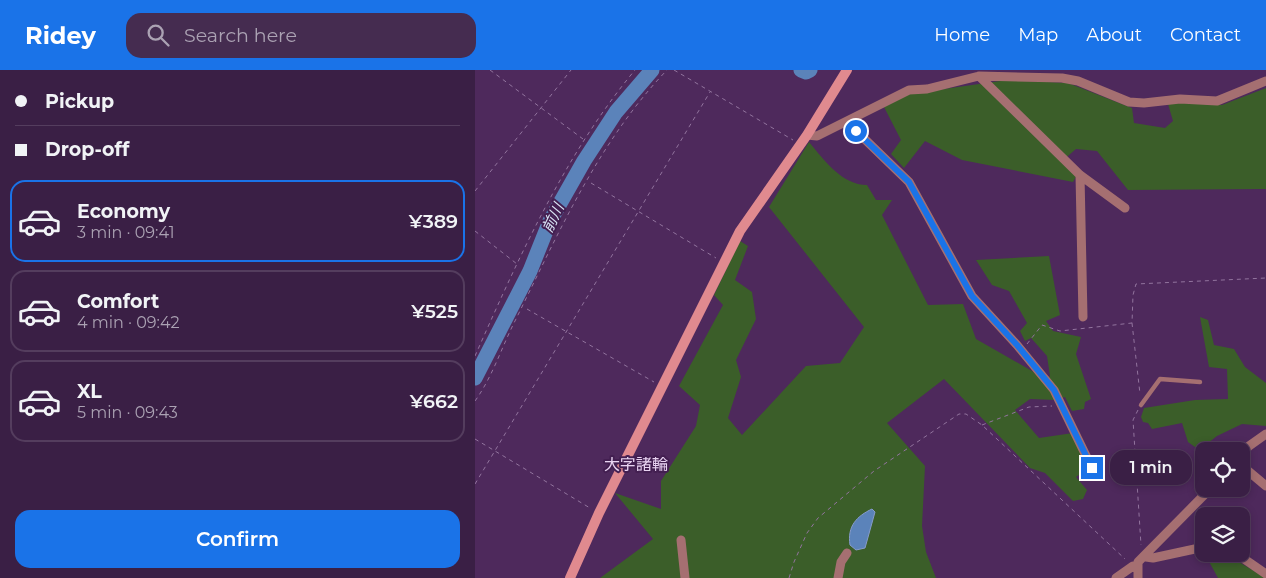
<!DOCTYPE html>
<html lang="en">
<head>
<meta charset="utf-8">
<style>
  :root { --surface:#3a1f45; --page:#452c50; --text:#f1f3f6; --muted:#aba2b3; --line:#543d5e; --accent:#1a73e8 }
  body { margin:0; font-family:Montserrat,"Noto Sans JP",sans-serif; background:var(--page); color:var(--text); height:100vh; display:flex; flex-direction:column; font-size:19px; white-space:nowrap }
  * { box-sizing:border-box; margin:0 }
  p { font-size:16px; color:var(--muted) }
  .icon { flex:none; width:28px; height:28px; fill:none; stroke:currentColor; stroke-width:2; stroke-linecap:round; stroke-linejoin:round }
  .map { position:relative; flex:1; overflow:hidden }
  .side { display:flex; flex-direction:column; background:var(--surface); width:475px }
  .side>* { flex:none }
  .banner { display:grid; align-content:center; height:110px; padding:0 15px; background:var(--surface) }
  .controls { position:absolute; left:720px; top:372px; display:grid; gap:10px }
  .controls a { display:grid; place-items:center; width:55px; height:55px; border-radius:10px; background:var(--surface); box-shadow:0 2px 8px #0003,0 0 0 1px var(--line); font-size:25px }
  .end { position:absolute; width:22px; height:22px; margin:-11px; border:6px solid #1a73e8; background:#fff; box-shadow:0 0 0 2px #fff }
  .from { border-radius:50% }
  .bubble { position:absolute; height:35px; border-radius:15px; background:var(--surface); box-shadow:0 2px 8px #0003,0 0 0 1px var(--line); font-size:16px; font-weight:600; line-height:35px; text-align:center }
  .banner b { display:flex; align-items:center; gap:18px; height:48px; font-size:19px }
  .banner b+b { border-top:1px solid var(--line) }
  .banner i { width:12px; height:12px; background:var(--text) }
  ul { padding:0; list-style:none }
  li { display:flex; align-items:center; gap:15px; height:82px; margin:0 10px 8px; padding:0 5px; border:2px solid var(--line); border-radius:15px }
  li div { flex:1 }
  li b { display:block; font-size:19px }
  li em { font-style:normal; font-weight:600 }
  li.selected { border-color:var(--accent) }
  li>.icon { width:45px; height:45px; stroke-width:1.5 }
  .button { display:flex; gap:10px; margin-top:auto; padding:10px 15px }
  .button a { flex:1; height:58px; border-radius:15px; background:var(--accent); color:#fff; font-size:20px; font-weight:600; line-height:58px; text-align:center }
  header { display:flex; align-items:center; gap:30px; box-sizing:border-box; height:70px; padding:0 25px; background:var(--accent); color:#fff }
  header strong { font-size:24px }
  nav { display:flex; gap:28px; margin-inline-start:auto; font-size:18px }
  .search { width:350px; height:45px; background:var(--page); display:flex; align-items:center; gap:12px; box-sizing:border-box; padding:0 18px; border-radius:15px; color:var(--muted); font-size:19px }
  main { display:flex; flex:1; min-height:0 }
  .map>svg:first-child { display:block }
  .green { fill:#3b5e29 }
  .water { fill:#5b83ba; stroke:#869bcb }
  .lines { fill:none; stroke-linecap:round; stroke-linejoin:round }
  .river { stroke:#5b83ba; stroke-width:15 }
  .path { stroke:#92749e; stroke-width:1; stroke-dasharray:4 4; stroke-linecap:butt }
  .lane { stroke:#a56f71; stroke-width:4.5 }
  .street { stroke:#a56f71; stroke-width:9 }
  .secondary { stroke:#e08a8f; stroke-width:10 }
  .route { stroke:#1a73e8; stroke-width:6 }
  .labels { text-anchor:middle; stroke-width:4; stroke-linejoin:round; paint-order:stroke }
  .water-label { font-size:15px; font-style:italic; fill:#d9e4f4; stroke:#431f51 }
  .quarter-label { font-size:16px; fill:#e9d4f2; stroke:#431f51 }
</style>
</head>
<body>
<header>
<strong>Ridey</strong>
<div class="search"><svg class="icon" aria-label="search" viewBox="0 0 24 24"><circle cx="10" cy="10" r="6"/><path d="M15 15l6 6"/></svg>Search here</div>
<nav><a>Home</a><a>Map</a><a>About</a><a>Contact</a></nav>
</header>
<main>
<section class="side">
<div class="banner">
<b><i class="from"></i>Pickup</b>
<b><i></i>Drop-off</b>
</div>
<ul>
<li class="selected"><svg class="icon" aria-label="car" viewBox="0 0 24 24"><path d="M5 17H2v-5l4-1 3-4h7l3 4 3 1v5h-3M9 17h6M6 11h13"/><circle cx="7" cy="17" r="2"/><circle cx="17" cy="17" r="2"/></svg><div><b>Economy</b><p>3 min · 09:41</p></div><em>¥389</em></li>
<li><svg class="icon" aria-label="car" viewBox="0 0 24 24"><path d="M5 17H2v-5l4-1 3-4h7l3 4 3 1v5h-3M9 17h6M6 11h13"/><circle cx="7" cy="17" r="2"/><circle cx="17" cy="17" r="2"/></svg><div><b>Comfort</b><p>4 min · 09:42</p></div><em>¥525</em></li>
<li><svg class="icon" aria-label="car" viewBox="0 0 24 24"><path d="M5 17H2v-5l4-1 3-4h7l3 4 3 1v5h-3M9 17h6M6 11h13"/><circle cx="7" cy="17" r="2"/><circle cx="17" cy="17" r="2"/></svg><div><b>XL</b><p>5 min · 09:43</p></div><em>¥662</em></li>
</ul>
<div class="button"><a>Confirm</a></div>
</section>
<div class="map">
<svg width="791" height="508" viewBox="0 0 791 508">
  <rect width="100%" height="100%" fill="#4e295c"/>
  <path class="green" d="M532 10 593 13 657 38 659 53 690 58 698 51 693 34 717 32 747 35 791 18V119L653 120 622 81 601 79 587 91 602 105 598 112 487 90 450 71 429 98 416 84 426 70 409 37 434 24Z
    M334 72C349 90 367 115 392 115L401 130H417L407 145 453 235 488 234 501 269 557 301 569 311 575 306 572 286 556 268 550 271 545 261 552 253 534 221 517 215 501 190 574 186 585 245 571 251 578 261 606 267 601 284 616 329 610 332 609 339 597 341 590 327 581 330 555 329 540 340 564 368 598 363 614 398 601 407 612 420 608 429 598 431 570 403 555 398 469 309 412 353 450 396 447 456 451 482 461 508H125L178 469 140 423 186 439V411L221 356 225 335 204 316 248 235 239 225 265 171 273 176 260 210 277 222 281 249 261 290 266 307 253 348 267 365 331 296 365 293 389 257 294 137Z
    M725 247 733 250 739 275 759 279 770 297 791 313V356L767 354 742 366 724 380 713 372 707 353 677 359 673 353 668 352 666 347 669 338 720 330 753 329 752 299 734 297Z
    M731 486 757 488 791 508H743Z"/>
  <path class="water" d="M397 439 400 442 390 478 381 480 375 475C372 456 382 446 397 439Z"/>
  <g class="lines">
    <path class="river" d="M326 0 331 2 335 0
      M0 308 55 201 75 151 109 91 141 42 177 0"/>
    <path class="path" d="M15 0 108 69
      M199 0 318 70
      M116 113 241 188
      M0 121 96 0
      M0 161 42 194
      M52 239 179 312
      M657 253 665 324
      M552 274 567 255 585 261 657 253 658 225 661 214 791 208
      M0 286C44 187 90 84 160 0
      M0 331C18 306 27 276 41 249 84 162 124 71 192 0
      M663 340 658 350 666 475
      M507 355 554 337 577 336
      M0 369 115 438
      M0 414 235 22
      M314 508 319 492 332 463 343 448 399 401 484 344H491L507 355 650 489"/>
    <path class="lane" d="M666 335 685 309 725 312"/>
    <path class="street" d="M504 6 605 105 650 138
      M372 52 434 112 497 226 542 275 579 320 617 398
      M332 65 342 66 434 20 452 19 504 6 587 8 603 11 654 32 669 33 705 29 742 31 791 11
      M605 105 608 247
      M766 385 774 376 791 364
      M766 395 791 416
      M206 470 210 508
      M762 484 791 504
      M671 487 678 488 729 477
      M363 508 366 492 372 483
      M641 508 658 496
      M663 508V492L735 419"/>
    <path class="secondary" d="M95 508 124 443 265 161 332 65 372 0"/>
  </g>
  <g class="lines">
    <path class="route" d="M381 61 434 112 497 226 542 275 579 320 617 398"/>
  </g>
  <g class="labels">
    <g class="water-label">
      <text transform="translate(78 148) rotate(-64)" y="5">前川</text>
    </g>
    <g class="quarter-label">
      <text x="161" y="400">大字諸輪</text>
    </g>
  </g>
</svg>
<div class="controls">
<a><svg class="icon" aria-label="locate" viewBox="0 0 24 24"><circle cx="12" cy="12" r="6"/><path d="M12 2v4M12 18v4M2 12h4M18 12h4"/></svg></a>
<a><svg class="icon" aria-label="layers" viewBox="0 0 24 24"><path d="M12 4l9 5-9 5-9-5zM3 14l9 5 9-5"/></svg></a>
</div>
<i class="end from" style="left:381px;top:61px"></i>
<i class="end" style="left:617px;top:398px"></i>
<div class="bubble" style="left:635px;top:380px;width:82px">1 min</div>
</div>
</main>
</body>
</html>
